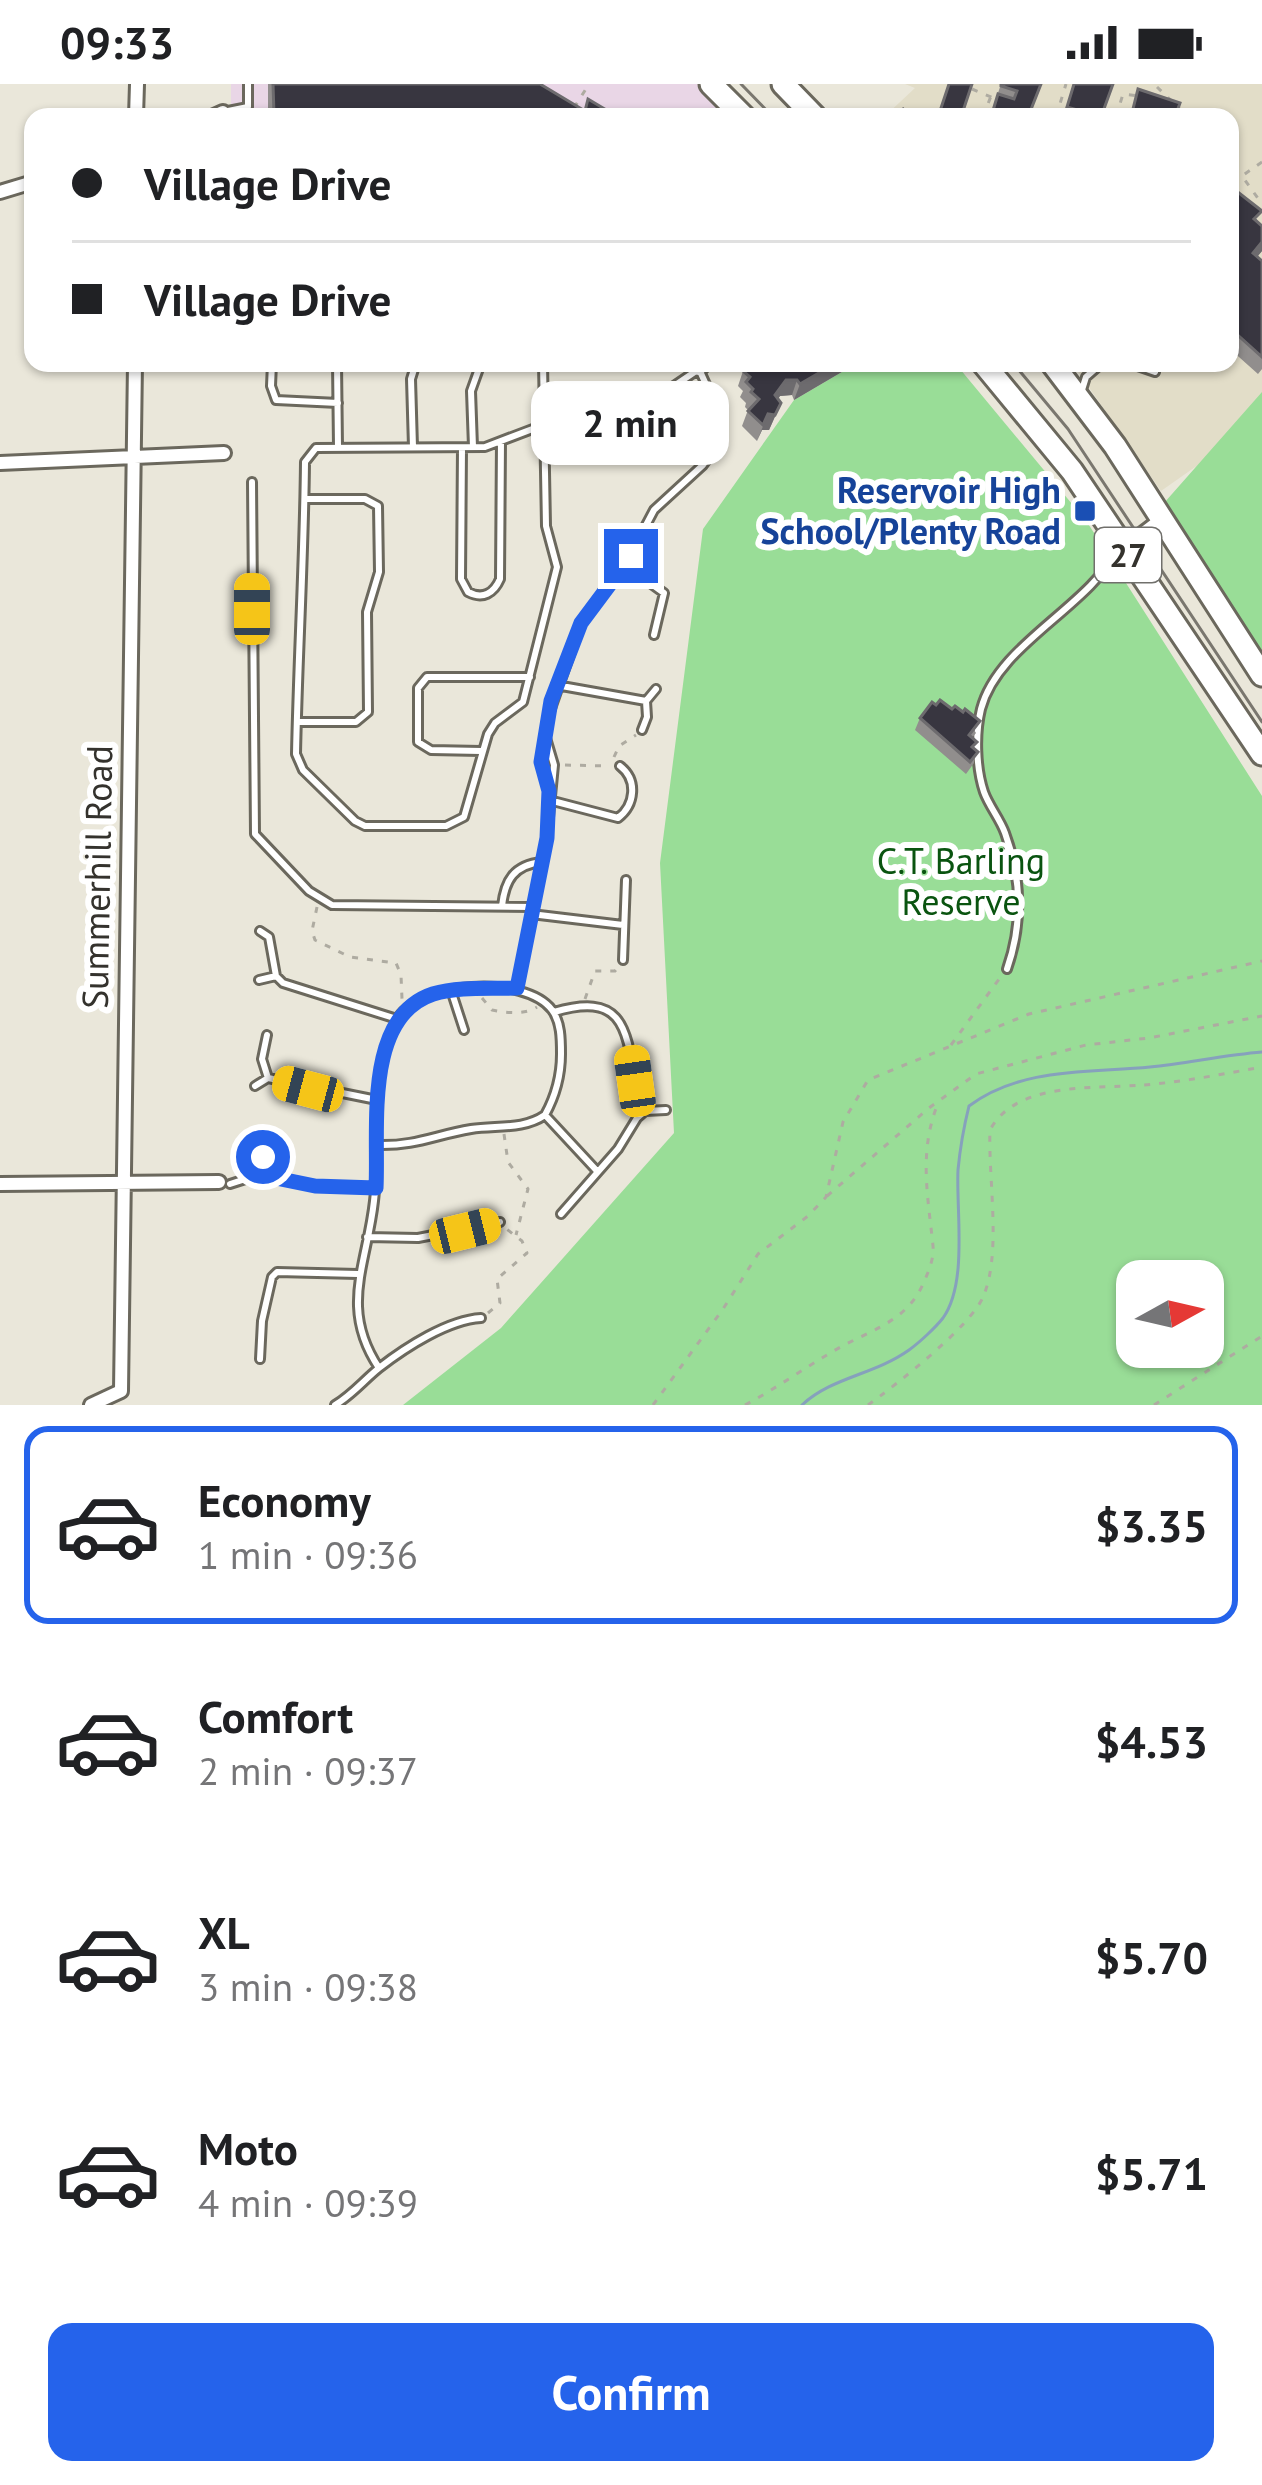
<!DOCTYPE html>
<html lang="en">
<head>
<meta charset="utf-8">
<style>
  :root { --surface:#fff; --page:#f2f2f2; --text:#202124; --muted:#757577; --line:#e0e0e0; --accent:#2563eb }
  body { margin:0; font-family:"PT Sans",sans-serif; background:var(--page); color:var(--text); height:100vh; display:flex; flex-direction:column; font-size:45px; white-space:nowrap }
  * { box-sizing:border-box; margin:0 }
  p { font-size:39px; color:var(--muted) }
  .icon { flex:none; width:66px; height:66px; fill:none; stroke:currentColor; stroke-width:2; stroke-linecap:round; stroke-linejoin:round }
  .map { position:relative; height:1321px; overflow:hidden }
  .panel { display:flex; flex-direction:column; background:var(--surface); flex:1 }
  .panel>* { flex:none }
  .top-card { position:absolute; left:24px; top:24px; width:1215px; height:264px; border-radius:24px; box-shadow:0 3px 9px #0004; display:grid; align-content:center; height:264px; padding:0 48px; background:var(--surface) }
  .needle { width:78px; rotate:82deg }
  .tools { position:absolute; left:1116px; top:1176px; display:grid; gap:24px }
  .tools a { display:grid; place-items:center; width:108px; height:108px; border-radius:24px; background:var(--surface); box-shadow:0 3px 9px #0004; font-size:60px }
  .end { position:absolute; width:54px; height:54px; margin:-27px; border:15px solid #2563eb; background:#fff; box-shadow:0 0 0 6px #fff }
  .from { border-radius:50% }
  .bubble { position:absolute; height:84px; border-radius:24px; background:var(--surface); box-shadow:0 3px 9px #0004; font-size:39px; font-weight:600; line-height:84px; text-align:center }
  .car { position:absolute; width:36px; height:72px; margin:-36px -18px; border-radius:15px; box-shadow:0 0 9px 3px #0007; background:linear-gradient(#f5c518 24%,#345 0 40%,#f5c518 0 76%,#345 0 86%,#f5c518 0) }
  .top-card b { display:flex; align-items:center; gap:42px; height:114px; font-size:45px }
  .top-card b+b { border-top:3px solid var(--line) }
  .top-card i { width:30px; height:30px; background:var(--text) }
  ul { padding:21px 0 0; list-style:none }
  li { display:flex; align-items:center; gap:36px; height:198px; margin:0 24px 18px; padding:0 24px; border:6px solid transparent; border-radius:24px }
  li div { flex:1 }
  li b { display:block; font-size:45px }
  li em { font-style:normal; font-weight:600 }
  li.on { border-color:var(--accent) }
  li>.icon { width:108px; height:108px; stroke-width:1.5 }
  .button { display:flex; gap:24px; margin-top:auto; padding:24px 48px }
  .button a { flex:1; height:138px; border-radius:24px; background:var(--accent); color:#fff; font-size:48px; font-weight:600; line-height:138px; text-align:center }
  .status { display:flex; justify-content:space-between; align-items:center; height:84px; padding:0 60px; background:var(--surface); direction:ltr }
  .status svg { height:33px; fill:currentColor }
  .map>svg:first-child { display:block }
  .commercial { fill:#e9d6e6 }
  .built { fill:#e2ddc8 }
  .green { fill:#99dd97; fill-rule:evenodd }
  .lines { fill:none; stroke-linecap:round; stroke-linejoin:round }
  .stream { stroke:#86a1bc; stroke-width:3 }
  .lane-casing { stroke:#6b685d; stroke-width:12 }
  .street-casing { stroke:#6b685d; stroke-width:18 }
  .highway-casing { stroke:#6b685d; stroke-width:27 }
  .path { stroke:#aeaba1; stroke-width:3; stroke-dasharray:6 9; stroke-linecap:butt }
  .lane { stroke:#fff; stroke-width:6 }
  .street { stroke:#fff; stroke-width:12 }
  .highway { stroke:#fff; stroke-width:21 }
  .tram { stroke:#7a776f; stroke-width:3 }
  .wall { fill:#918e8d }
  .shaded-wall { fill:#6d6b6e }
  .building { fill:#383640; stroke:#6d6b6e; stroke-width:3 }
  .route { stroke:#2563eb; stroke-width:15 }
  .transit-dot { fill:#1a4fb4; stroke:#fff; stroke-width:4.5 }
  .labels { text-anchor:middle; stroke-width:12; stroke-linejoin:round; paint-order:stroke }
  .shield { fill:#fff; stroke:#71706c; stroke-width:3 }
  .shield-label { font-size:33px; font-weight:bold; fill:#34322d }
  .transit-label { font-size:36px; font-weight:bold; fill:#164399; stroke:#fff; text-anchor:end }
  .park-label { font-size:36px; fill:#0a5410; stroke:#fff }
  .street-label { font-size:36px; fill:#34322d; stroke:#fff }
</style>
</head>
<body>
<div class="status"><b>09:33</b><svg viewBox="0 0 49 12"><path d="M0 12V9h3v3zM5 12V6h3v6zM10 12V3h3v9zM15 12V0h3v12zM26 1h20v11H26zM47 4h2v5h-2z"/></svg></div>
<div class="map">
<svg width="1262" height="1321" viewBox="0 0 1262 1321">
  <rect width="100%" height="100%" fill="#eae7da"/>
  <path class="commercial" d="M231 0H697L729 33H240L231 28Z"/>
  <path class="built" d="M905 0H1262V336L1161 407 1072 279H1230V33H884L915 4Z"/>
  <path class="green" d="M857 279H955L1087 438 1262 712V1321H403L501 1244 674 1049 660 779 703 445 794 316ZM1137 1197H1203V1263H1137Z
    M1262 308V588L1157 427Z"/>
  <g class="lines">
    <path class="stream" d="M802 1321C832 1293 874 1291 909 1266 920 1258 935 1244 943 1234 968 1199 956 1127 958 1086 960 1065 964 1042 969 1022 1021 983 1089 989 1150 983 1188 979 1225 971 1262 968"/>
    <g class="lane-casing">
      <path id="lane" d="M223 28 248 23V0
        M272 279 271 302 276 316 338 319
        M337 279 338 363
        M543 279 546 442 557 483 523 618 495 639 488 650 464 733 446 742H365L355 737 303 686 296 670C298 573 304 476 305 378L316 364 485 363 588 324 646 321 699 285 722 336 721 357 703 381 654 426 625 481 581 539 547 636 541 678 549 707
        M1129 279 1155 288
        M1081 309 1086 293 1102 279
        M413 363 411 295 416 279
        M473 363 471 307 481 279
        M462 364 461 495 468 508C483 516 494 509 500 495L501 357
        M252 398 255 750 309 807 332 821 533 823
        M625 481 664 509 654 551
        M1102 490H1134
        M556 601 646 617
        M297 638H356L368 628 367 528 379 488 378 422 365 415H305
        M642 646 647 633 646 617 656 605
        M481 667 431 666 418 658V604L427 593H530
        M549 716 618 734C635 721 638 696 620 682
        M502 822C505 796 514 781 542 778
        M531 830 623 841
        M260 847 269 853 276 892 283 899 397 935
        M623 876 626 796
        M1007 885C1023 839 1022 795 1005 749 1000 735 989 722 984 708 976 684 975 650 981 625 998 560 1088 524 1118 465
        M259 896 276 892
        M517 904 547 754 554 681 546 654
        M451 906 464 946
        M554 928C620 909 626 939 635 997
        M268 994 377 1016
        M255 1002 268 994 262 975 267 951
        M545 1031 597 1087
        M378 1061C416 1062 435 1051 471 1045 497 1041 523 1046 545 1031 556 1011 561 993 561 970 561 955 561 938 552 926 525 890 417 897 396 937 368 992 381 1059 374 1117 367 1181 339 1224 379 1284
        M261 1090 315 1102 375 1104
        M230 1100 261 1090 266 1055
        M561 1130 618 1065 637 1034 645 1027 666 1026
        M367 1153 418 1154 500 1138
        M260 1275 262 1237 272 1193 277 1188 358 1190
        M335 1321C352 1311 364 1296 379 1284 406 1263 448 1236 481 1234"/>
    </g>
    <g class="street-casing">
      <path id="street" d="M136 33 137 0
        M212 33 223 28
        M0 108 33 98
        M699 285 706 279
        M0 379 224 369
        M0 1100 219 1098
        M91 1321 121 1307 135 279"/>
    </g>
    <g class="highway-casing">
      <path id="highway" d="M711 0 744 33
        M783 0 815 33
        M983 279 1072 387 1262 670
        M1052 279 1115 362 1262 591
        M1126 468 1164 439"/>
    </g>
    <path class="path" d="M1157 3 1188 33
      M972 5 996 15
      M574 24 589 0
      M1031 27 1048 33
      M931 33 933 27
      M983 33 991 12
      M1056 33 1066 0
      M1116 33 1123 10 1140 12
      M1262 78 1242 92 1262 120
      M614 673 619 662 636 651
      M565 681 610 682
      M317 823 312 847 315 856 350 873 396 879 401 891 402 915
      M482 914 492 926C506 929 525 931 537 923
      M585 915 595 887H615L619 882
      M951 961 1002 891
      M504 1050 508 1078 528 1105 516 1151
      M827 1112 929 1024 976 990 1086 961 1149 954 1262 932
      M488 1229 500 1219 497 1195 527 1169 522 1157 504 1143
      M653 1321 723 1225 758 1170 808 1132 826 1113 843 1038 868 996 1029 930 1262 877
      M745 1321C775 1305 803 1285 832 1268 868 1246 906 1240 924 1198 929 1186 934 1175 933 1162 928 1112 918 1066 939 1017
      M868 1321C896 1301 971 1242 983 1213 1002 1170 988 1095 990 1046 1016 997 1095 1005 1143 1001 1183 998 1223 990 1262 983
      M1154 1321 1262 1252"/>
    <use href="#lane" class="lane"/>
    <use href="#street" class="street"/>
    <use href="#highway" class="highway"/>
    <path class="tram" d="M741 0 773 33
      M1013 279 1068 345 1262 638"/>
  </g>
  <path class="wall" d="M268 0H540L584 26 618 33H268Z
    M1001 0H1041L990 33Z
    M1073 0 1101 33H1064Z
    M1230 102 1262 142V167L1257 173 1262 177V285L1258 290 1230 265Z
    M857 279 794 316 792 311 780 312 778 315 781 319 769 346H762L757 357 742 342 748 326 745 323 746 319 740 313 743 307 738 302 743 287Z
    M936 621 963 628 976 649 972 654 974 665V679L966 690 915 646 920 634Z"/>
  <path class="shaded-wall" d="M1262 158V167L1247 185 1253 169Z
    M836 279H857L794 316 800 300Z
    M786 296H797L792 311 780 312 769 327 775 311Z
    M781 319 769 346H762L757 357 768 330Z"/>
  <path class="building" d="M273 0H540L585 27 588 15 618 33H347L343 30 342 33H279L274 30Z
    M949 0H972L961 33H938Z
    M1001 0H1041L1028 33H991L998 10 1014 15 1017 7 1001 2Z
    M1074 0H1113L1101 33 1067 23Z
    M1138 5 1180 19 1175 33H1131Z
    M903 25 909 33H892Z
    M1230 102 1262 127 1254 135 1262 142V158L1253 169 1262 177V273L1230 244Z
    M751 279H836L800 300 797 296H786L775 311 781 319 775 331 768 330 763 341 748 327 759 315 751 308 753 305 746 298 750 293 743 287Z
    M940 616 952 625 955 622 963 628 965 625 980 637 969 651 977 658 972 663 978 668 970 678 920 634 932 618 936 621Z"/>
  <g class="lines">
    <path class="route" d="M263 1073 261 1090 266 1092 315 1102 376 1104C379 1046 363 933 433 910 459 902 490 905 517 904L547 754 549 707 541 678 551 617 581 539 631 472"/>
  </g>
  <rect class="transit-dot" x="1073" y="415" width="24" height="24" rx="6"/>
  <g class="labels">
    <rect class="shield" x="1095" y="444" width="66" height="54" rx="9"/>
    <g class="shield-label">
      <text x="1128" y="483">27</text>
    </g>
    <g class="transit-label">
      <text x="1061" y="419">Reservoir High<tspan x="1061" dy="41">School/Plenty Road</tspan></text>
    </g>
    <g class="park-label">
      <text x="961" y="790">C.T. Barling<tspan x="961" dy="41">Reserve</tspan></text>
    </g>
    <g class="street-label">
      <text transform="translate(97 793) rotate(-89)" y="13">Summerhill Road</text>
    </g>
  </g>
</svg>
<div class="tools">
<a><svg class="needle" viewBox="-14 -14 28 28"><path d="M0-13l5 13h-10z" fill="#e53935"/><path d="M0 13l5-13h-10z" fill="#757577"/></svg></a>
</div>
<i class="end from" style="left:263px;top:1073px"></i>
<i class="end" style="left:631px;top:472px"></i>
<div class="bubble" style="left:531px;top:297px;width:198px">2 min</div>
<i class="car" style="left:252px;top:525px;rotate:0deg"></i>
<i class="car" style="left:635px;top:997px;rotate:352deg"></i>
<i class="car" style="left:308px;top:1005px;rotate:285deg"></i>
<i class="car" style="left:465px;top:1147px;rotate:76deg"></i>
<div class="top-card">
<b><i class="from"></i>Village Drive</b>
<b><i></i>Village Drive</b>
</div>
</div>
<section class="panel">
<ul>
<li class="on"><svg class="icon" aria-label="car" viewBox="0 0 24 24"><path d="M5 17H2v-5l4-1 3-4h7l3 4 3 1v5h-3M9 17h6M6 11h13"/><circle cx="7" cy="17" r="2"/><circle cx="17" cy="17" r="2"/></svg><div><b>Economy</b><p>1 min · 09:36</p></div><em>$3.35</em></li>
<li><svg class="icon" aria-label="car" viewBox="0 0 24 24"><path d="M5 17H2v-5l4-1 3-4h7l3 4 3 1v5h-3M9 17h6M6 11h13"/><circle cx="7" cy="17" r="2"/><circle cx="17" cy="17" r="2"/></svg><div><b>Comfort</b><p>2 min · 09:37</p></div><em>$4.53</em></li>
<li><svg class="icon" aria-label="car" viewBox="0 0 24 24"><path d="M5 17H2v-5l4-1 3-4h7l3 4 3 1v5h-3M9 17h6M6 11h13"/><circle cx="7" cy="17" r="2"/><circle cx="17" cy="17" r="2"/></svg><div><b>XL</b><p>3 min · 09:38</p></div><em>$5.70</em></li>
<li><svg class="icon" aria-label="car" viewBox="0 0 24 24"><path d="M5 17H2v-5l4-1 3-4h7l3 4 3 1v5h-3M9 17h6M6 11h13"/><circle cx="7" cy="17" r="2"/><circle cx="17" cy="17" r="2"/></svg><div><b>Moto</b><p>4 min · 09:39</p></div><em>$5.71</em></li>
</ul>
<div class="button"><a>Confirm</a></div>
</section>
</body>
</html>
